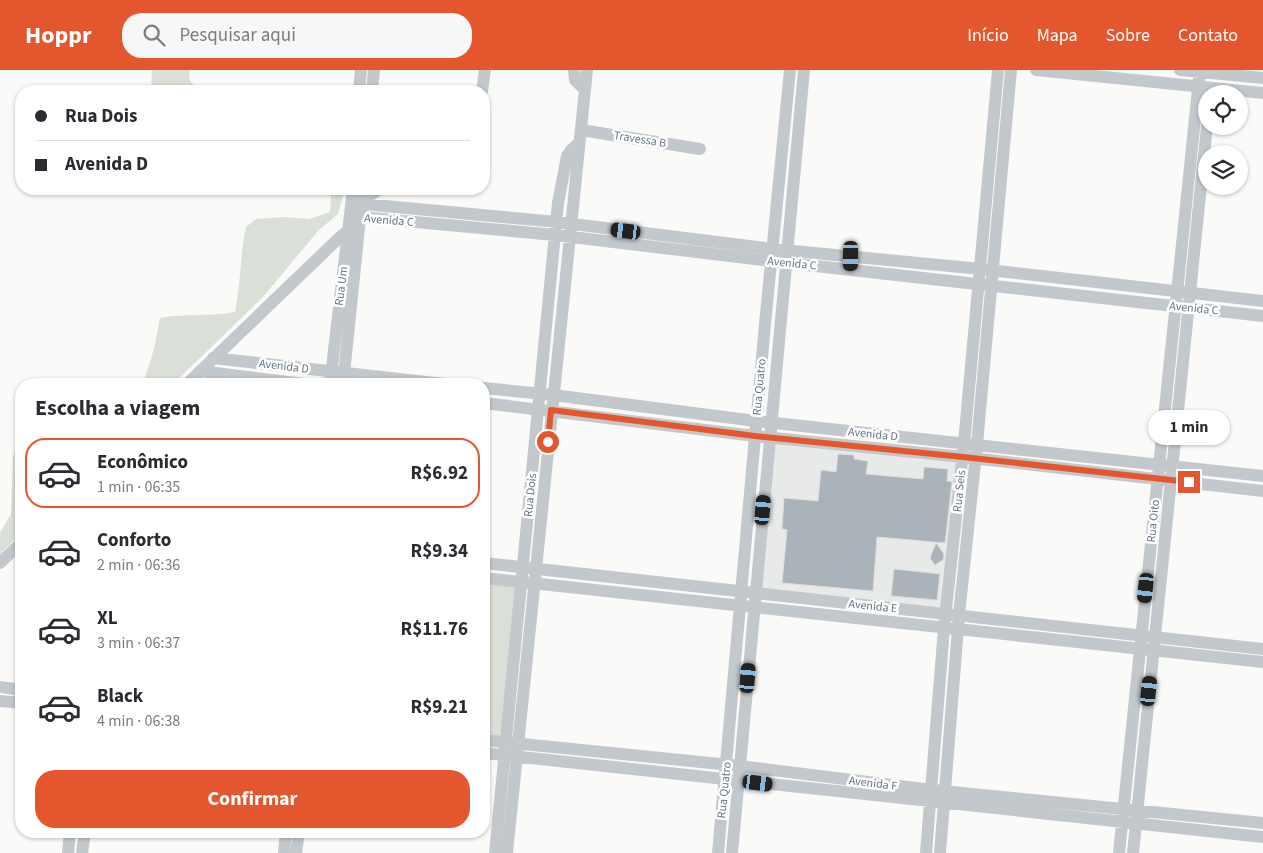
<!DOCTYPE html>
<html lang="pt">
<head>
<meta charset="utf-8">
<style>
  :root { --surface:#fff; --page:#f7f7f7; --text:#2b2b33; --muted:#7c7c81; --line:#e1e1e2; --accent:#e4572e }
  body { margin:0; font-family:"Source Sans 3",sans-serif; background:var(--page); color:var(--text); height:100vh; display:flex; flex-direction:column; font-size:19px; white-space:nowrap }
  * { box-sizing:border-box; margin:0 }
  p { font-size:16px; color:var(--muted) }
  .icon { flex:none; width:28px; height:28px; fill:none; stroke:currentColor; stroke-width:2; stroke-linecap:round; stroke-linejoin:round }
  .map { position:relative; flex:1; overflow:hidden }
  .sheet { position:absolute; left:15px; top:308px; width:475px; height:460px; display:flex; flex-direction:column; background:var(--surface); border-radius:20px; box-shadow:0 1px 4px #0004 }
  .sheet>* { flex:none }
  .guide { position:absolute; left:15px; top:15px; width:475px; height:110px; border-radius:20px; box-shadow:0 1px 4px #0004; display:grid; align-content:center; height:110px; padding:0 20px; background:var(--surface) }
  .buttons { position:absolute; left:1198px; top:15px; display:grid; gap:10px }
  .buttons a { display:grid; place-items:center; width:50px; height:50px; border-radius:50%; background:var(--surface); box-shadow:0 1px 4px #0004; font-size:25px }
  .end { position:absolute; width:22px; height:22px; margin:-11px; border:6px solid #e4572e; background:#fff; box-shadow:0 0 0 2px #fff }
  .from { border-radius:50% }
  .bubble { position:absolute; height:35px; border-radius:18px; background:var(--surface); box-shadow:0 1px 4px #0004; font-size:16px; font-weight:700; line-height:35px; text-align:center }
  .car { position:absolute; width:15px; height:30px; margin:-15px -8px; border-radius:6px; box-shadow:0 0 4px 1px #0007; background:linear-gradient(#222 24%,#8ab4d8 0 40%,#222 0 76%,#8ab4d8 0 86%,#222 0) }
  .guide b { display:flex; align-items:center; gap:18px; height:48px; font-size:19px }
  .guide b+b { border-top:1px solid var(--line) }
  .guide i { width:12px; height:12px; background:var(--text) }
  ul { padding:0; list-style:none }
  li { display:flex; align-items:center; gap:15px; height:70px; margin:0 10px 8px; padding:0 10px; border:2px solid transparent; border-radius:20px }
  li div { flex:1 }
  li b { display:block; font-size:19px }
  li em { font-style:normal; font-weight:700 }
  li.on { border-color:var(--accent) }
  li>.icon { width:45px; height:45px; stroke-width:1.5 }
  h2 { padding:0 20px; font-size:22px; line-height:60px }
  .action { display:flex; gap:10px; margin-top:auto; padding:10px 20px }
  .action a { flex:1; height:58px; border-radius:20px; background:var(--accent); color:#fff; font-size:20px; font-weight:700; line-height:58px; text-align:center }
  header { display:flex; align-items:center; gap:30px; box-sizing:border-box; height:70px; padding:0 25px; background:var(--accent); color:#fff }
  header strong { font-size:24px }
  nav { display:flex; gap:28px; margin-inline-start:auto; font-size:18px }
  .search { width:350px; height:45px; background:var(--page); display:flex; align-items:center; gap:12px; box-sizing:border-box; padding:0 18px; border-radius:20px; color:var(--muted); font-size:19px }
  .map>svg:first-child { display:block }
  .built { fill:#e8e9e9 }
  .green { fill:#dadfd7 }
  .building { fill:#aab3b9; stroke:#dcdcda }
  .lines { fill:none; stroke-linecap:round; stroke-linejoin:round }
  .minor { stroke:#c3c8cc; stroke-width:12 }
  .route { stroke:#e4572e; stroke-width:6 }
  .labels { text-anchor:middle; stroke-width:5; stroke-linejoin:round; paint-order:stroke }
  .street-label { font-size:12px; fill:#657683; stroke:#fff }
</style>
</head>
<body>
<header>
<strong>Hoppr</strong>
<div class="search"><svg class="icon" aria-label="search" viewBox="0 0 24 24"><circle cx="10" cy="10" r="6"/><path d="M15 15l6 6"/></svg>Pesquisar aqui</div>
<nav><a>Início</a><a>Mapa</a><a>Sobre</a><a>Contato</a></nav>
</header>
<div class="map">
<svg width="1263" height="783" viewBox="0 0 1263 783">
  <rect width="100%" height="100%" fill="#fafaf8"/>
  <path class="built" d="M771 368 957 391 943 540 758 521Z"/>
  <path class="green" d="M152 0H190L189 9 195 17H341L349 21H151Z
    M314 119H345L338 144 318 161 263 227 173 314H143L154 279 160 248C185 243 210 247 235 242 241 213 240 185 246 157L256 149 284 147 309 149 330 142 331 124Z
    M20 361 21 463 0 484V463L11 444 13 388Z
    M484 508 522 512 506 672 484 670Z"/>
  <path class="building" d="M838 384 854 385V389L868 391 866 404 923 409 924 397 948 399 947 411 952 412 945 473 877 467 873 521 782 513 787 460 782 459 784 428 818 431 821 400 836 402Z
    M936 473 944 484 943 490 935 495 930 488Z
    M894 499 940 504 937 530 891 526Z"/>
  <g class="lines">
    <path class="minor" d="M574 0 575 10 585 20
      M1036 0 1263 23
      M1180 0 1263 8
      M359 21 361 0
      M372 21 374 0
      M482 21 485 0
      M581 60 700 79
      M355 128C365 129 372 125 380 119
      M352 133 557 152 773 179 981 199 1263 231
      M350 146 555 165 771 191 1263 246
      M213 288 444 314
      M200 301 304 314
      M187 314 340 167 349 160 359 158
      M330 314 353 119
      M343 314 363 119
      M484 318 553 325 756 351 1263 406
      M484 333 755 366 963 387 1263 421
      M0 493 21 473
      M484 493 1263 579
      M484 508 1263 592
      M0 617 21 620
      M0 631 21 633
      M484 670 740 696 932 720 1263 753
      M484 683 1263 767
      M68 783 70 761
      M82 783 85 761
      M284 783 286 761
      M296 783 299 761
      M495 783 558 133 567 86 571 80 579 73
      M507 783 587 0
      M718 783 765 254 790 0
      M732 783 804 0
      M926 783 944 558 964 373 998 0
      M940 783 959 545 977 374 1011 0
      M1119 783 1200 0
      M1133 783 1207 56"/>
  </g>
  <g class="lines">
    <path class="route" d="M548 372 551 340 755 366 963 387 1189 412"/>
  </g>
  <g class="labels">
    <g class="street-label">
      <text transform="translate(640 69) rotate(9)" y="4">Travessa B</text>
      <text transform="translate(389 150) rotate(5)" y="4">Avenida C</text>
      <text transform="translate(792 193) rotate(6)" y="4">Avenida C</text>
      <text transform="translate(341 216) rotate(-83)" y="4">Rua Um</text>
      <text transform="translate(1194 238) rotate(6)" y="4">Avenida C</text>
      <text transform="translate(284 296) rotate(7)" y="4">Avenida D</text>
      <text transform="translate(759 317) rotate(-85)" y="4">Rua Quatro</text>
      <text transform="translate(873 364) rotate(6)" y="4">Avenida D</text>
      <text transform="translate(959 421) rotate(-84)" y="4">Rua Seis</text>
      <text transform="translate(530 425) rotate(-84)" y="4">Rua Dois</text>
      <text transform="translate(1153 451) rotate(-84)" y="4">Rua Oito</text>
      <text transform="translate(873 536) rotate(6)" y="4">Avenida E</text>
      <text transform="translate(873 713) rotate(7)" y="4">Avenida F</text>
      <text transform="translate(724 720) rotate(-84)" y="4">Rua Quatro</text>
    </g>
  </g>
</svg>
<div class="buttons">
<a><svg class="icon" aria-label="locate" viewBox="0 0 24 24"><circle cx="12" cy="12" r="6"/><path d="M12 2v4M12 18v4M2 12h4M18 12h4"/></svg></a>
<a><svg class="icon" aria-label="layers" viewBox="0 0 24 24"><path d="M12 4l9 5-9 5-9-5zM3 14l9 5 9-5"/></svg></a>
</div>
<i class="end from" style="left:548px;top:372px"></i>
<i class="end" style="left:1189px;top:412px"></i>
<div class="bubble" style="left:1148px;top:340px;width:82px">1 min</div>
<i class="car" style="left:626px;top:161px;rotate:277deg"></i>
<i class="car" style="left:851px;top:186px;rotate:181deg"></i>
<i class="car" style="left:763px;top:440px;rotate:5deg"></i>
<i class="car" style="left:1146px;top:518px;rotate:186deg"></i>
<i class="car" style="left:748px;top:608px;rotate:5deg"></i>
<i class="car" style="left:1149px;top:621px;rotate:6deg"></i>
<i class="car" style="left:758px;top:713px;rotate:97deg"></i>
<div class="guide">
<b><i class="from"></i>Rua Dois</b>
<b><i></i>Avenida D</b>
</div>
<section class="sheet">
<h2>Escolha a viagem</h2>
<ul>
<li class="on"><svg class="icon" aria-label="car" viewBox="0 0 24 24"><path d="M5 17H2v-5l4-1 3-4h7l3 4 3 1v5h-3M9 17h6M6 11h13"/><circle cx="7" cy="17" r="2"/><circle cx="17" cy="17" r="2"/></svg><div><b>Econômico</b><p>1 min · 06:35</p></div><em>R$6.92</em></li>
<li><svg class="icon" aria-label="car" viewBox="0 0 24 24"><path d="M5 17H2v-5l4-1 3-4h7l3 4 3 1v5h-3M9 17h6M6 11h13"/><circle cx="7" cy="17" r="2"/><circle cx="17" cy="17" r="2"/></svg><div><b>Conforto</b><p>2 min · 06:36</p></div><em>R$9.34</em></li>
<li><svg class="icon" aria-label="car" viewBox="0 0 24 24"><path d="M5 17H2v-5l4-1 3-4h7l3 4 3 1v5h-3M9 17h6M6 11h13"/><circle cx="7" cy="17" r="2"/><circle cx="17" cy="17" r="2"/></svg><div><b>XL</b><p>3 min · 06:37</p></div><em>R$11.76</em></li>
<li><svg class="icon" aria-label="car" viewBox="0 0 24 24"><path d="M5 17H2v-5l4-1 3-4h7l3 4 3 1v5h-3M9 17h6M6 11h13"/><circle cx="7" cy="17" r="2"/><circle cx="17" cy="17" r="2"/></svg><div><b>Black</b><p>4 min · 06:38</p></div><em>R$9.21</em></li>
</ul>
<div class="action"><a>Confirmar</a></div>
</section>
</div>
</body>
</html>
